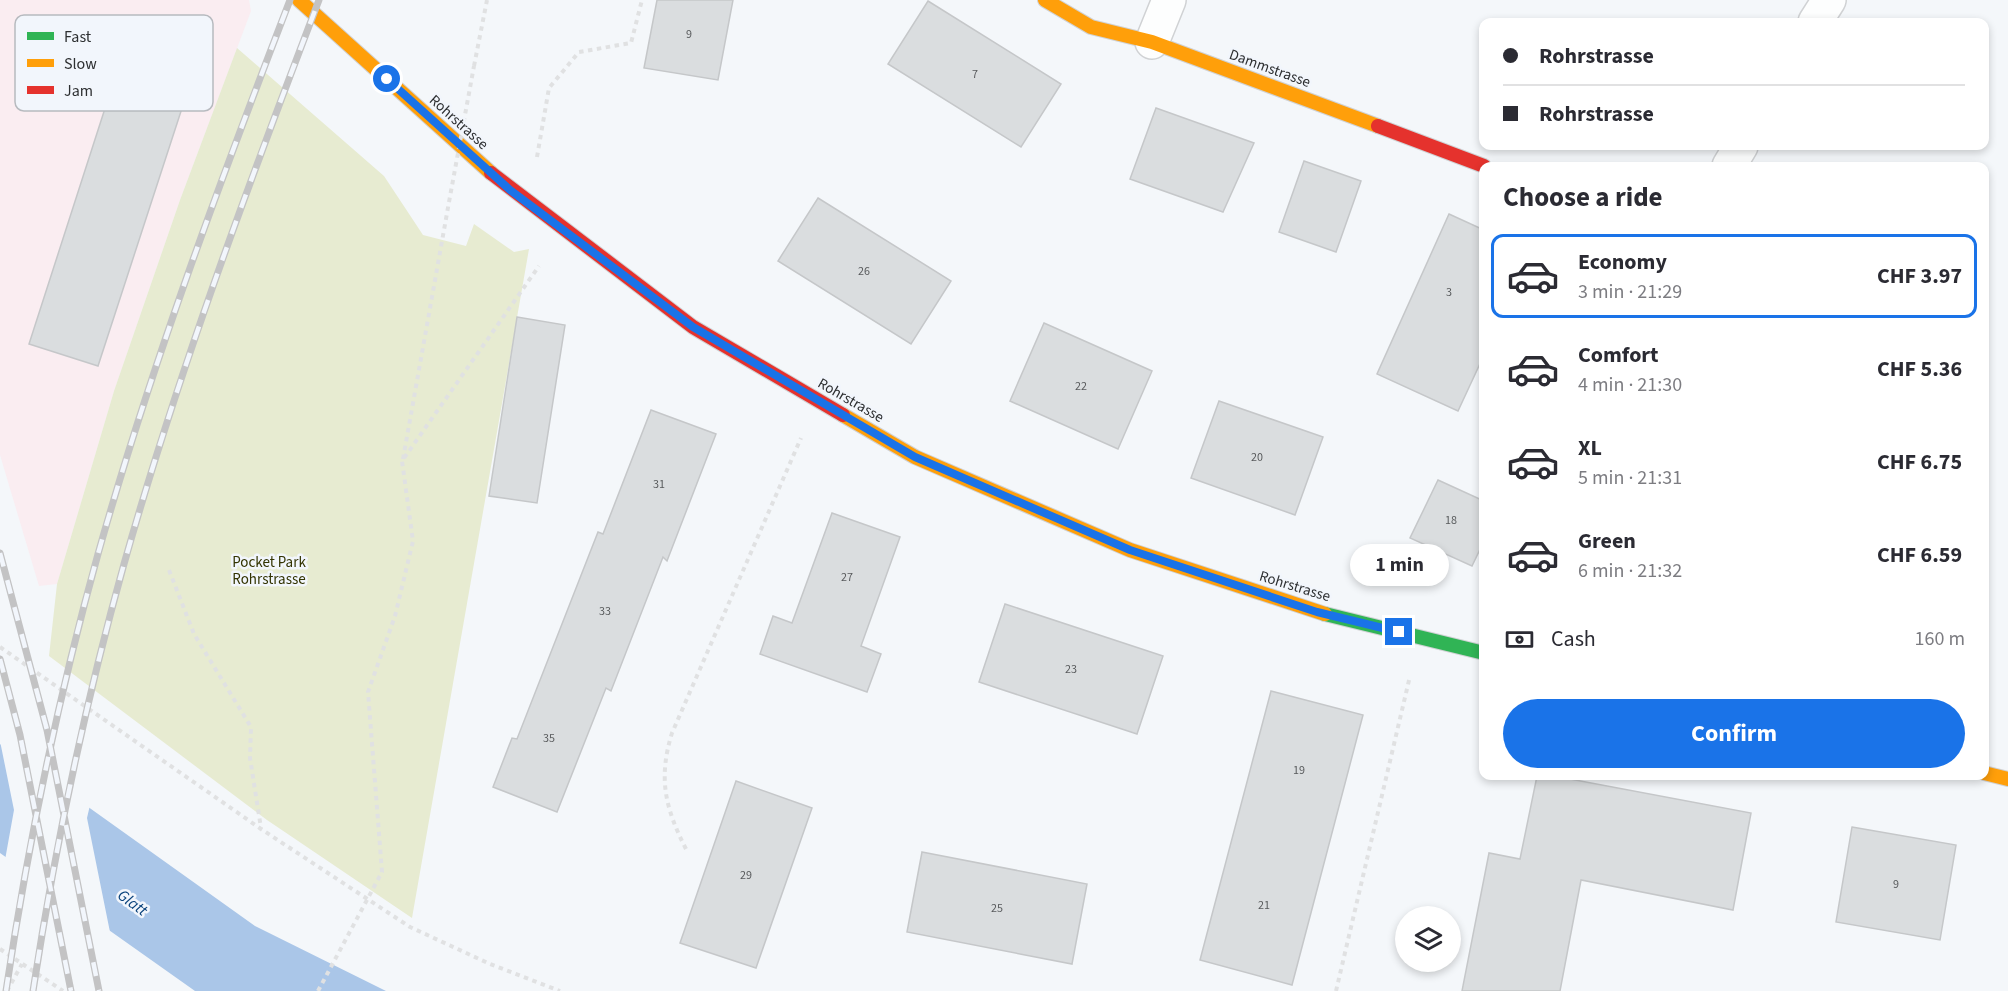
<!DOCTYPE html>
<html lang="en">
<head>
<meta charset="utf-8">
<style>
  :root { --surface:#fff; --page:#f2f2f3; --text:#2b2b33; --muted:#7c7c81; --line:#e1e1e2; --accent:#1a73e8 }
  body { margin:0; font-family:"Source Sans 3",sans-serif; background:var(--page); color:var(--text); height:100vh; display:flex; flex-direction:column; font-size:22px; white-space:nowrap }
  * { box-sizing:border-box; margin:0 }
  p { font-size:20px; color:var(--muted) }
  .icon { flex:none; width:33px; height:33px; fill:none; stroke:currentColor; stroke-width:2; stroke-linecap:round; stroke-linejoin:round }
  .map { position:relative; flex:1; overflow:hidden }
  .details { position:absolute; left:1479px; top:162px; width:510px; height:618px; display:flex; flex-direction:column; background:var(--surface); border-radius:12px; box-shadow:0 3px 9px #0003 }
  .details>* { flex:none }
  .banner { position:absolute; left:1479px; top:18px; width:510px; height:132px; border-radius:12px; box-shadow:0 3px 9px #0003; display:grid; align-content:center; height:132px; padding:0 24px; background:var(--surface) }
  .fabs { position:absolute; left:1395px; top:906px; display:grid; gap:12px }
  .fabs a { display:grid; place-items:center; width:66px; height:66px; border-radius:50%; background:var(--surface); box-shadow:0 3px 9px #0003; font-size:30px }
  .end { position:absolute; width:27px; height:27px; margin:-14px; border:8px solid #1a73e8; background:#fff; box-shadow:0 0 0 3px #fff }
  .from { border-radius:50% }
  .bubble { position:absolute; height:42px; border-radius:21px; background:var(--surface); box-shadow:0 3px 9px #0003; font-size:20px; font-weight:700; line-height:42px; text-align:center }
  .banner b { display:flex; align-items:center; gap:21px; height:57px; font-size:22px }
  .banner b+b { border-top:2px solid var(--line) }
  .banner i { width:15px; height:15px; background:var(--text) }
  ul { padding:0; list-style:none }
  li { display:flex; align-items:center; gap:18px; height:84px; margin:0 12px 9px; padding:0 12px; border:3px solid transparent; border-radius:12px }
  li div { flex:1 }
  li b { display:block; font-size:22px }
  li em { font-style:normal; font-weight:700 }
  li.active { border-color:var(--accent) }
  li>.icon { width:54px; height:54px; stroke-width:1.5 }
  h2 { padding:0 24px; font-size:27px; line-height:72px }
  .pay { display:flex; align-items:center; gap:15px; height:66px; padding:0 24px; font-size:22px }
  .pay p { margin-inline-start:auto }
  .primary-button { display:flex; gap:12px; margin-top:auto; padding:12px 24px }
  .primary-button a { flex:1; height:69px; border-radius:36px; background:var(--accent); color:#fff; font-size:24px; font-weight:700; line-height:69px; text-align:center }
  .map>svg:first-child { display:block }
  .commercial { fill:#faedf1 }
  .green { fill:#e7ebd1 }
  .water { fill:#aac6e8 }
  .pier { fill:#f4f7fa }
  .building { fill:#dadddf; stroke:#c5c7c9; stroke-width:1.5 }
  .lines { fill:none; stroke-linecap:round; stroke-linejoin:round }
  .street-casing { stroke:#d0d2d4; stroke-width:36 }
  .fast-casing { stroke:#d0d2d4; stroke-width:16 }
  .slow-casing { stroke:#d0d2d4; stroke-width:16 }
  .jam-casing { stroke:#d0d2d4; stroke-width:16 }
  .path { stroke:#e0e1e2; stroke-width:4; stroke-dasharray:4.5 4.5; stroke-linecap:butt }
  .street { stroke:#fdfefe; stroke-width:33 }
  .fast { stroke:#30b455; stroke-width:14 }
  .slow { stroke:#ff9f0a; stroke-width:14 }
  .jam { stroke:#e5322d; stroke-width:14 }
  .rail-casing { stroke:#c3c3c4; stroke-width:7 }
  .rail { stroke:#f2f6fc; stroke-width:4.5; stroke-dasharray:14; stroke-linecap:butt }
  .path-bridge { stroke:#e0e1e2; stroke-width:4; stroke-dasharray:4.5 4.5; stroke-linecap:butt }
  .route { stroke:#1a73e8; stroke-width:8 }
  .labels { text-anchor:middle; stroke-width:5; stroke-linejoin:round; paint-order:stroke }
  .number-label { font-size:12px; fill:#585a5c }
  .street-label { font-size:15px; fill:#2d2f31; stroke:#f2f6fc }
  .park-label { font-size:15px; fill:#323301; stroke:#f2f6fc }
  .water-label { font-size:16px; font-style:italic; fill:#09427b; stroke:#f2f6fc }
  .key { fill:#f2f6fc; stroke:#b7babf; stroke-width:1.5 }
  .key-label { font-size:16px; fill:#2d2f31 }
</style>
</head>
<body>
<div class="map">
<svg width="2008" height="991" viewBox="0 0 2008 991">
  <rect width="100%" height="100%" fill="#f4f7fa"/>
  <path class="commercial" d="M0 0H249L251 11 180 200 114 391 57 584 39 586 0 455Z"/>
  <path class="green" d="M237 48 384 176 423 235 466 246 474 224 514 252 529 249 412 918 267 820 49 656 57 584 114 391 180 200Z"/>
  <path class="water" d="M0 744 255 926 386 991H195L0 853Z"/>
  <path class="pier" d="M0 741 90 805 87 818 111 937 5 860 14 810Z"/>
  <path class="building" d="M657 0H733L718 80 644 68Z
    M928 1 1061 84 1021 147 888 64Z
    M129 34 199 56 98 366 29 344Z
    M1156 108 1254 143 1223 212 1130 179Z
    M1304 161 1361 181 1336 252 1279 232Z
    M818 198 951 281 911 344 778 261Z
    M1449 214 1484 230V355L1458 411 1377 374Z
    M517 317 565 325 537 503 489 496Z
    M1044 323 1152 371 1118 449 1010 401Z
    M1219 401 1323 437 1295 515 1191 478Z
    M651 410 716 434 667 561 663 557 611 691 606 688 557 812 493 787 512 738 517 739 598 532 603 534Z
    M1438 480 1484 501V541L1472 566 1410 538Z
    M832 513 900 537 861 646 881 654 867 692 760 654 773 616 792 623Z
    M1005 604 1163 656 1137 734 979 682Z
    M1271 691 1363 715 1292 985 1200 960Z
    M1537 776H1554L1751 813 1733 910 1581 880 1560 991H1462L1489 853 1520 859Z
    M736 781 812 808 756 968 680 943Z
    M1852 827 1956 845 1940 940 1836 922Z
    M922 852 1087 884 1072 964 907 932Z"/>
  <g class="lines">
    <g class="street-casing">
      <path id="street" d="M1815 22 1829 0
        M1152 42 1169 0
        M1729 166 1741 146"/>
    </g>
    <g class="fast-casing">
      <path id="fast" d="M1325 614 1484 653"/>
    </g>
    <g class="slow-casing">
      <path id="slow" d="M299 0 491 173
        M1045 0 1091 27 1152 42 1378 126
        M843 415 915 457 1130 550 1325 614
        M1984 773 2008 779"/>
    </g>
    <g class="jam-casing">
      <path id="jam" d="M1378 126 1484 166
        M491 173 693 327 843 415"/>
    </g>
    <path class="path" d="M474 66 487 0
      M537 157 549 88 579 52 631 43 642 0
      M403 459 449 202
      M169 570 194 634 251 727 250 758 261 828
      M0 647 261 829 410 927 490 964 560 991
      M686 849C665 808 658 778 672 733L801 438
      M0 949 63 991
      M7 991 22 964
      M318 991 382 872 368 692 395 616 413 541 402 461 539 266
      M1336 991 1410 676"/>
    <use href="#street" class="street"/>
    <use href="#fast" class="fast"/>
    <use href="#slow" class="slow"/>
    <use href="#jam" class="jam"/>
    <g class="rail-casing">
      <path id="rail" d="M0 553 47 730 99 991
        M0 659 20 735 71 991
        M6 991C28 844 58 698 98 554 151 366 220 182 290 0
        M33 991C55 847 85 704 124 564 178 373 248 186 319 0"/>
    </g>
    <use href="#rail" class="rail"/>
    <path class="path-bridge" d="M449 202 474 66"/>
  </g>
  <g class="lines">
    <path class="route" d="M387 79 510 190 693 327 915 457 1130 550 1317 612 1399 632"/>
  </g>
  <g class="labels">
    <g class="number-label">
      <text x="689" y="38">9</text>
      <text x="975" y="78">7</text>
      <text x="864" y="275">26</text>
      <text x="1449" y="296">3</text>
      <text x="1081" y="390">22</text>
      <text x="1257" y="461">20</text>
      <text x="659" y="488">31</text>
      <text x="1451" y="524">18</text>
      <text x="847" y="581">27</text>
      <text x="605" y="615">33</text>
      <text x="1071" y="673">23</text>
      <text x="549" y="742">35</text>
      <text x="1299" y="774">19</text>
      <text x="746" y="879">29</text>
      <text x="1896" y="888">9</text>
      <text x="1264" y="909">21</text>
      <text x="997" y="912">25</text>
    </g>
    <g class="street-label">
      <text transform="translate(1270 68) rotate(20)" y="5">Dammstrasse</text>
      <text transform="translate(459 122) rotate(42)" y="5">Rohrstrasse</text>
      <text transform="translate(851 400) rotate(30)" y="5">Rohrstrasse</text>
      <text transform="translate(1295 586) rotate(17)" y="5">Rohrstrasse</text>
    </g>
    <g class="park-label">
      <text x="269" y="567">Pocket Park<tspan x="269" dy="17">Rohrstrasse</tspan></text>
    </g>
    <g class="water-label">
      <text transform="translate(133 902) rotate(36)" y="6">Glatt</text>
    </g>
  </g>
  <rect x="15" y="15" width="198" height="96" rx="9" class="key"/>
  <rect x="27" y="32" width="27" height="8" fill="#30b455"/>
  <rect x="27" y="59" width="27" height="8" fill="#ff9f0a"/>
  <rect x="27" y="86" width="27" height="8" fill="#e5322d"/>
  <g class="key-label">
    <text x="64" y="42">Fast</text>
    <text x="64" y="69">Slow</text>
    <text x="64" y="96">Jam</text>
  </g>
</svg>
<div class="fabs">
<a><svg class="icon" aria-label="layers" viewBox="0 0 24 24"><path d="M12 4l9 5-9 5-9-5zM3 14l9 5 9-5"/></svg></a>
</div>
<i class="end from" style="left:387px;top:79px"></i>
<i class="end" style="left:1399px;top:632px"></i>
<div class="bubble" style="left:1350px;top:544px;width:99px">1 min</div>
<div class="banner">
<b><i class="from"></i>Rohrstrasse</b>
<b><i></i>Rohrstrasse</b>
</div>
<section class="details">
<h2>Choose a ride</h2>
<ul>
<li class="active"><svg class="icon" aria-label="car" viewBox="0 0 24 24"><path d="M5 17H2v-5l4-1 3-4h7l3 4 3 1v5h-3M9 17h6M6 11h13"/><circle cx="7" cy="17" r="2"/><circle cx="17" cy="17" r="2"/></svg><div><b>Economy</b><p>3 min · 21:29</p></div><em>CHF 3.97</em></li>
<li><svg class="icon" aria-label="car" viewBox="0 0 24 24"><path d="M5 17H2v-5l4-1 3-4h7l3 4 3 1v5h-3M9 17h6M6 11h13"/><circle cx="7" cy="17" r="2"/><circle cx="17" cy="17" r="2"/></svg><div><b>Comfort</b><p>4 min · 21:30</p></div><em>CHF 5.36</em></li>
<li><svg class="icon" aria-label="car" viewBox="0 0 24 24"><path d="M5 17H2v-5l4-1 3-4h7l3 4 3 1v5h-3M9 17h6M6 11h13"/><circle cx="7" cy="17" r="2"/><circle cx="17" cy="17" r="2"/></svg><div><b>XL</b><p>5 min · 21:31</p></div><em>CHF 6.75</em></li>
<li><svg class="icon" aria-label="car" viewBox="0 0 24 24"><path d="M5 17H2v-5l4-1 3-4h7l3 4 3 1v5h-3M9 17h6M6 11h13"/><circle cx="7" cy="17" r="2"/><circle cx="17" cy="17" r="2"/></svg><div><b>Green</b><p>6 min · 21:32</p></div><em>CHF 6.59</em></li>
</ul>
<div class="pay"><svg class="icon" aria-label="cash" viewBox="0 0 24 24"><path d="M3 7h18v10H3z"/><circle cx="12" cy="12" r="2"/></svg>Cash<p>160 m</p></div>
<div class="primary-button"><a>Confirm</a></div>
</section>
</div>
</body>
</html>
